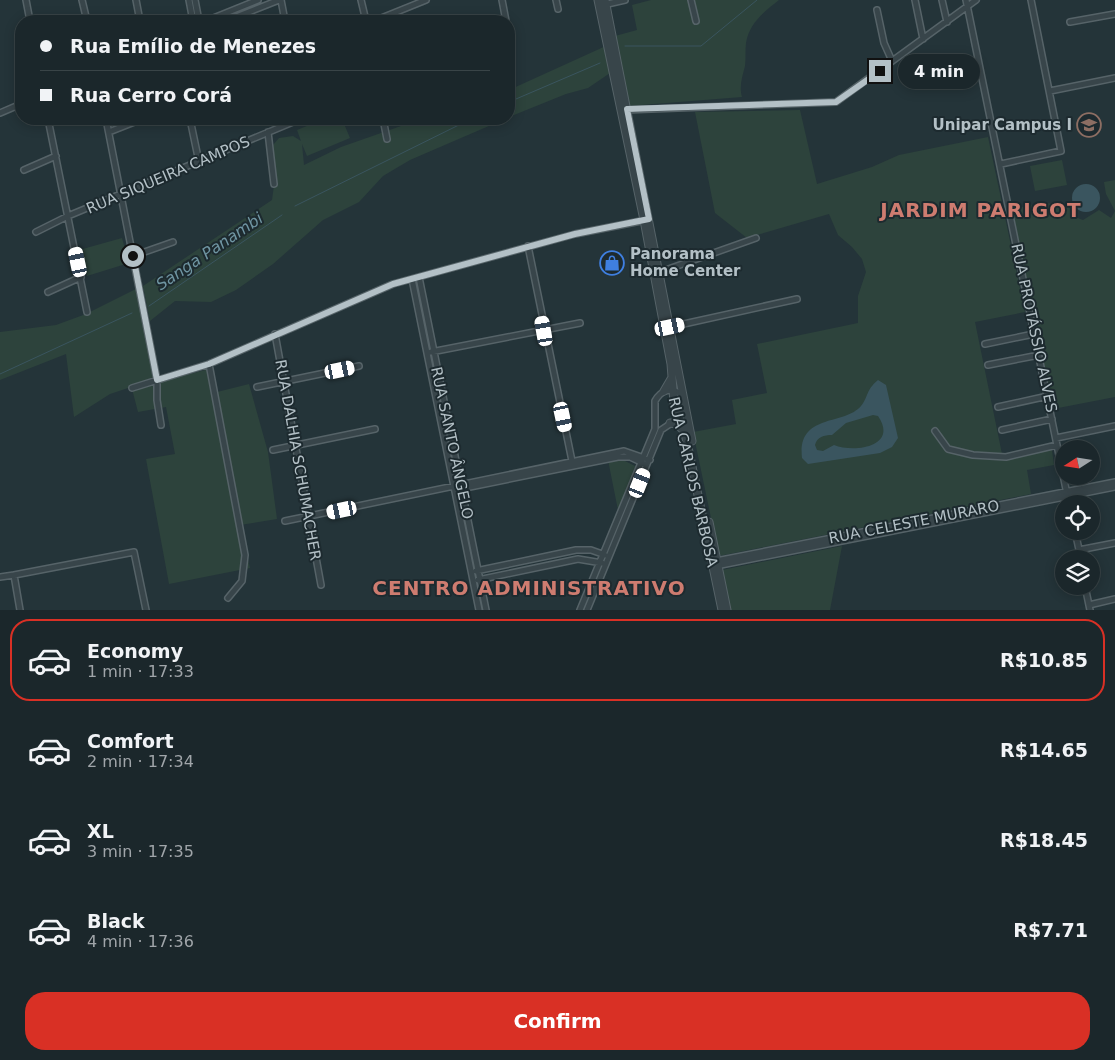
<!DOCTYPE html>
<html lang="en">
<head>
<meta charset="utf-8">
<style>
  :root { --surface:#1b272b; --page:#242f33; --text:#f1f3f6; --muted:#a0a5a9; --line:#394447; --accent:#d93025 }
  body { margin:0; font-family:"DejaVu Sans",sans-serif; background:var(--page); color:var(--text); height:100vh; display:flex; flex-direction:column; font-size:19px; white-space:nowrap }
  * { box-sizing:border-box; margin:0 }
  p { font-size:16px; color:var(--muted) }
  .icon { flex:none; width:28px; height:28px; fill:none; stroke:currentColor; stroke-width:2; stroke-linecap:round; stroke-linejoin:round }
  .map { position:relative; height:610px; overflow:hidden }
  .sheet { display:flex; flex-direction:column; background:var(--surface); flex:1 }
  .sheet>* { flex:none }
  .hud { position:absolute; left:15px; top:15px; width:500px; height:110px; border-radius:20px; box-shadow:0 2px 12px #0003,0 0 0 1px var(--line); display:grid; align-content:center; height:110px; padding:0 25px; background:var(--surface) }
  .needle { width:32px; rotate:258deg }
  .fabs { position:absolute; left:1055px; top:440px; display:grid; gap:10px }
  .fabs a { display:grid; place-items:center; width:45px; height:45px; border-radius:50%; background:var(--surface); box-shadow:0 2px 12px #0003,0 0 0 1px var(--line); font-size:25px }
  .end { position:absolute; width:22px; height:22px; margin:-11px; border:6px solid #b3c0c6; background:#111; box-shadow:0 0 0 2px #111 }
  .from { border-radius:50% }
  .bubble { position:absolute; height:35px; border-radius:18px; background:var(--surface); box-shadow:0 2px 12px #0003,0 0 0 1px var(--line); font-size:16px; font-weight:800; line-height:35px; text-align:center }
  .car { position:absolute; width:15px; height:30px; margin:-15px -8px; border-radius:6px; box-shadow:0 0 4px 1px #0007; background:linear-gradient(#fff 24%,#345 0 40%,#fff 0 76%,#345 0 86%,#fff 0) }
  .hud b { display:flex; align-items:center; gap:18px; height:48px; font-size:19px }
  .hud b+b { border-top:1px solid var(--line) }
  .hud i { width:12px; height:12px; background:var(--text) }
  ul { padding:9px 0 0; list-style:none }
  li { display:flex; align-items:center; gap:15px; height:82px; margin:0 10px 8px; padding:0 15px; border:2px solid transparent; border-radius:20px }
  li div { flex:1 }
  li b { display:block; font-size:19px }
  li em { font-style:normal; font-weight:800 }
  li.on { border-color:var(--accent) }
  li>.icon { width:45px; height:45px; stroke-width:1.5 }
  .button { display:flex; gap:10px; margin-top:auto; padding:10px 25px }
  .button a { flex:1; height:58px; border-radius:20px; background:var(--accent); color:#fff; font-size:20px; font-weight:800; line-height:58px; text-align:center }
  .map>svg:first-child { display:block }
  .green { fill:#2d433c }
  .water { fill:#3a555f; fill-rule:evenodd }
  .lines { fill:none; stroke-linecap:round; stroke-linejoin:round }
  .stream { stroke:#3a555f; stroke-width:1 }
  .minor-casing { stroke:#566368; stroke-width:8 }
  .tertiary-casing { stroke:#566368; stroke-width:9 }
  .minor { stroke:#38454a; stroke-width:5 }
  .tertiary { stroke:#38454a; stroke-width:7 }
  .route { stroke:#b3c0c6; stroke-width:6 }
  .labels { text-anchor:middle; stroke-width:4; stroke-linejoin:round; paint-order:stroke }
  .poi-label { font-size:15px; font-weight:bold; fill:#b3c0c6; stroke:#1d2a2f; text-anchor:end }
  .street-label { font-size:15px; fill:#b3c0c6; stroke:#1d2a2f }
  .water-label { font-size:16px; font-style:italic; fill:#6f95a2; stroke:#1d2a2f }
  .district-label { font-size:20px; font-weight:bold; letter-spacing:1px; fill:#ce7c70; stroke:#1d2a2f }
</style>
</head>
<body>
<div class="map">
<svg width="1115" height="610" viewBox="0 0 1115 610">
  <rect width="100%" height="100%" fill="#243439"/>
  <path class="green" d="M651 0H779C765 11 749 23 746 43 745 51 746 58 745 66 742 78 739 86 742 97L629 106 615 36 637 30 632 5Z
    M608 45 613 71 588 88 566 94 509 117V90Z
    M800 110 817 184 872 167 899 155 988 137 1025 312 975 322 1002 454 1051 443 1054 465 1027 470 1031 494 719 556 693 432 736 424 732 400 767 393 757 344 858 323V296L866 272 862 259 852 247 838 235 829 214 747 238 715 213 695 112Z
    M324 119H342L350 138 307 156 302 144 304 165 341 147 421 119H505L410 160 383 176 359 202 323 220 273 264 236 290 211 302 175 301 150 321 143 286 272 200 275 178 273 145 279 138 293 136 301 141 297 130Z
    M1062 160 1067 185 1035 191 1030 166Z
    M1115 180V211L1106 194 1104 182Z
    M1011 203 1016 208 1045 203 1068 205 1075 217 1083 220 1099 210 1111 218 1115 211V397L1053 409Z
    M122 238 129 263 87 276 79 250Z
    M136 289 155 379 110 394 74 417 66 354 0 380V332L56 325 86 314Z
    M209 369 213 393 249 384 268 452 277 519 240 525 250 568 169 584 146 459 175 454 166 407 138 412 132 389Z
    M619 458 637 467 618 510 608 460Z
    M842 546 830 610H731L722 570Z"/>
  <path class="water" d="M1072 198a14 14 0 1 1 28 0a14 14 0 1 1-28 0Z
    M878 380 886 385 898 438 892 447 880 453 808 464 802 458C797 413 844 426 861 406 869 396 865 391 878 380ZM873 415 878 416C899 447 854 453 834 445L823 451 817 450 815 445C817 437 824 435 832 435L846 423Z"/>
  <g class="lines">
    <path class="stream" d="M625 46H701L757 0
      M509 102 600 63
      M295 206 471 119
      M149 306 282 215
      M0 374 132 313"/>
    <g class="minor-casing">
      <path id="minor" d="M26 0 30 21
        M82 0 87 21
        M136 0 140 21
        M189 0 193 21
        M195 0 199 21
        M281 0 285 21
        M361 0 366 21
        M502 0 506 21
        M556 0 558 9
        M691 0 696 21
        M915 0 923 39
        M942 0 947 22
        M966 0 1069 504
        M603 5 625 0
        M877 10 884 43 892 61
        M206 21 258 0
        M226 21 279 0
        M374 21 426 0
        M1070 22 1115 14
        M1050 91 1115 78
        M625 110 836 102 976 0
        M0 113 21 104
        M48 119 87 312
        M106 119 157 380V400L161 425
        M190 119 199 162
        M383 119 387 139
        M109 132 142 119
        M268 132 274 184
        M1001 164 1061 151 1031 0
        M24 170 56 156
        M36 232 68 216 300 119
        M528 246 572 461
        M133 256 173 242
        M660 272 756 238
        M419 277 486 610
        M412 279 479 610
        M48 292 81 277
        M670 327 797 299
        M275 334 321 585
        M985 344 1034 334
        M431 352 580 323
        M209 364 245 555 242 581 228 598
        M988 365 1039 355
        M257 387 359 366
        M132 388 209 364 393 284 575 234 646 220
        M998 407 1048 396
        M1002 430 1052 419
        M935 431 948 449 973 455 1006 457 1057 445
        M1056 438 1115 426
        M273 450 375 429
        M460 489 618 457H630L645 464
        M285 521 624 451 650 460
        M1075 531 1081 559
        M1079 550 1115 543
        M716 561 1115 482
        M716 566 1115 487
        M476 571 576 550H591L605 555
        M14 575 134 552 146 610
        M0 577 14 575 20 610
        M478 580 578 559 602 563
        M1085 586 1090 610
        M1089 605 1115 599
        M580 610 655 429V401C661 390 671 387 681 394
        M587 610 661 430 679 418 684 408"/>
    </g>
    <g class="tertiary-casing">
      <path id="tertiary" d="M598 0 644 220 671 364 674 403 685 433 722 610
        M605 0 692 441
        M664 391 671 379
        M670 423 677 424 682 429
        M709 522 727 610"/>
    </g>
    <use href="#minor" class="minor"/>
    <use href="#tertiary" class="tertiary"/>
  </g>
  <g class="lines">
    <path class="route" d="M133 256 157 380 209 364 393 284 575 234 649 219 627 109 836 102 880 71"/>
  </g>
  <defs>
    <g id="university-ring" transform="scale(1.25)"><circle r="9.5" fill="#1d2a2f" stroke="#8d6e63" stroke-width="1.5"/><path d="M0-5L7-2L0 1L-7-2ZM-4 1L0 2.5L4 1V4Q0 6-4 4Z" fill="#8d6e63"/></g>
    <g id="shop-ring" transform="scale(1.25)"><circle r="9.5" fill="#1d2a2f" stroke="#3f7fe0" stroke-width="1.5"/><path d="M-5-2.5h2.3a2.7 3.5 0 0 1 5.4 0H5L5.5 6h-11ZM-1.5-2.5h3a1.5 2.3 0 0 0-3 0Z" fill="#3f7fe0"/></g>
  </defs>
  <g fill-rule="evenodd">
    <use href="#university-ring" x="1089" y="125"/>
    <use href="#shop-ring" x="612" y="263"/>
  </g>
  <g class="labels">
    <g class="poi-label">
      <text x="1072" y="130">Unipar Campus I</text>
      <text x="630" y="259" text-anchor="start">Panorama<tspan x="630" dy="17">Home Center</tspan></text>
    </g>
    <g class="street-label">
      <text transform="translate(168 175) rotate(-23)" y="5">RUA SIQUEIRA CAMPOS</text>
      <text transform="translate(1034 328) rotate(78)" y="5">RUA PROTÁSSIO ALVES</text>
      <text transform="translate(452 443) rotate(78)" y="5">RUA SANTO ÂNGELO</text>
      <text transform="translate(298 460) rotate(80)" y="5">RUA DALHIA SCHUMACHER</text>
      <text transform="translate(693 482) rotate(77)" y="5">RUA CARLOS BARBOSA</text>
      <text transform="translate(914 522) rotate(-11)" y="5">RUA CELESTE MURARO</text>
    </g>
    <g class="water-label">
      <text transform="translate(209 251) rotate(-34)" y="6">Sanga Panambi</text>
    </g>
    <g class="district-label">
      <text x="981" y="217">JARDIM PARIGOT</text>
      <text x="529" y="595">CENTRO ADMINISTRATIVO</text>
    </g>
  </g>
</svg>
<div class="fabs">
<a><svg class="needle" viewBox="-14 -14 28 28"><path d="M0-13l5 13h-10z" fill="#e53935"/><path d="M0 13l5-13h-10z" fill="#a0a5a9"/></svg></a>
<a><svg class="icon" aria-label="locate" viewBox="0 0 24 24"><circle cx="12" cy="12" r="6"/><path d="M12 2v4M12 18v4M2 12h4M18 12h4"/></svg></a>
<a><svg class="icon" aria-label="layers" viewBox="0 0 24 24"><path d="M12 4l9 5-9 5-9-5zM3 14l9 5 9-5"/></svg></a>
</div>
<i class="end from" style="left:133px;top:256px"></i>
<i class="end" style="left:880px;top:71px"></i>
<div class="bubble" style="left:898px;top:54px;width:82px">4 min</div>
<i class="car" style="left:78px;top:262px;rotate:348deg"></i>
<i class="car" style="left:670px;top:327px;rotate:78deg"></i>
<i class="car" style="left:544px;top:331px;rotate:350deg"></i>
<i class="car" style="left:340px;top:370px;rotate:78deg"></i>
<i class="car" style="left:563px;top:417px;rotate:168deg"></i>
<i class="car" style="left:640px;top:483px;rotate:22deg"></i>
<i class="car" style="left:342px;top:510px;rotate:258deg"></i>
<div class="hud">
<b><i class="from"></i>Rua Emílio de Menezes</b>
<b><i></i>Rua Cerro Corá</b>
</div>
</div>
<section class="sheet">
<ul>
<li class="on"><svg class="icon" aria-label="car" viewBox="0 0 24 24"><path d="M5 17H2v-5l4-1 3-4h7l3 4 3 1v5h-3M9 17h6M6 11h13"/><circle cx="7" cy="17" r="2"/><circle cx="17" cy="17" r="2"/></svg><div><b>Economy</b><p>1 min · 17:33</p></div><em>R$10.85</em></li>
<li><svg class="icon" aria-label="car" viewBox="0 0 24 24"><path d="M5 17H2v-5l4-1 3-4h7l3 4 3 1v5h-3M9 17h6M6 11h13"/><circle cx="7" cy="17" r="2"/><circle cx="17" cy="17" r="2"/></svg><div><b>Comfort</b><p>2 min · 17:34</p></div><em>R$14.65</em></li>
<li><svg class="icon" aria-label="car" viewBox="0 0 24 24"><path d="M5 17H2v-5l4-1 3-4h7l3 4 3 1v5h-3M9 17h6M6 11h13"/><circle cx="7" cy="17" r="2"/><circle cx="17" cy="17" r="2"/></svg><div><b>XL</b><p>3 min · 17:35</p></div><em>R$18.45</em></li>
<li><svg class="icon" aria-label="car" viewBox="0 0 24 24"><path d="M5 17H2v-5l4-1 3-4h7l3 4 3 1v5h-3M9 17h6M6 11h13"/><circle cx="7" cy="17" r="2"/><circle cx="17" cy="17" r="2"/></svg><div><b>Black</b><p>4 min · 17:36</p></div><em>R$7.71</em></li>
</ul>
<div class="button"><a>Confirm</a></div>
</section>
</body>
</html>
